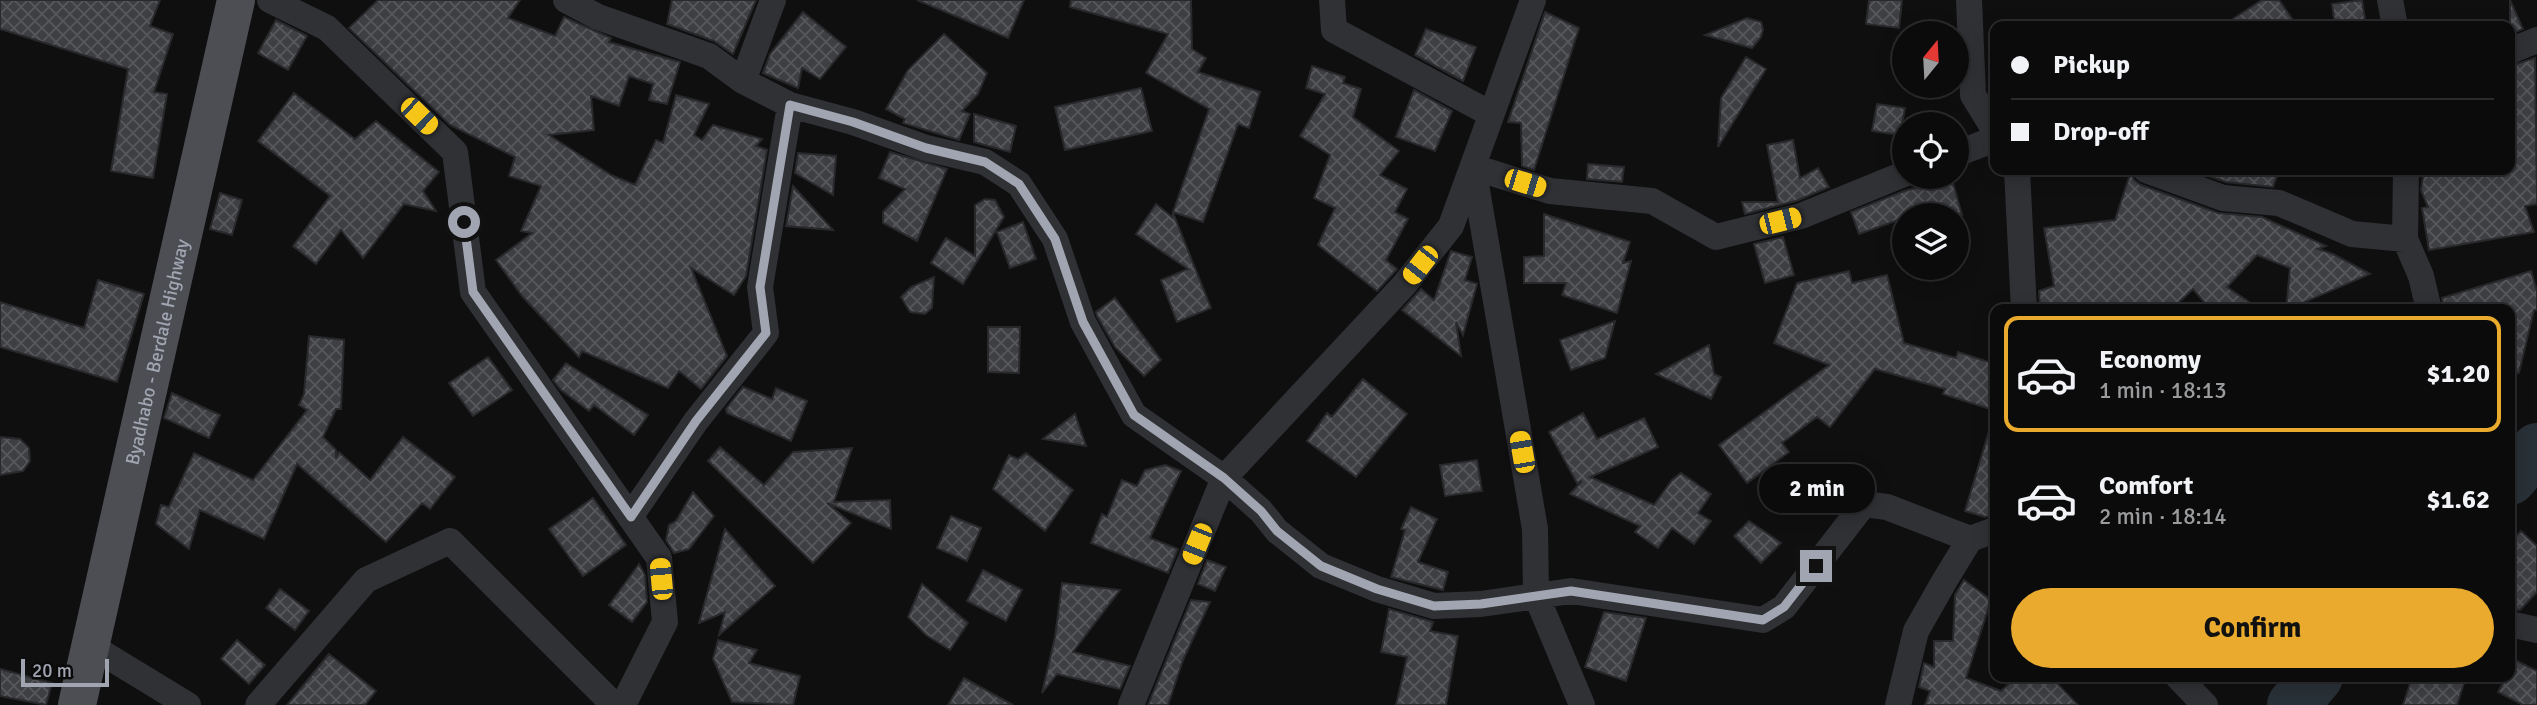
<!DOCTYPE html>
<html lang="en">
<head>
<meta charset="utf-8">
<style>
  :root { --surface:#0b0b0c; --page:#19191a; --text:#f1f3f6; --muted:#9a9b9d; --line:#2b2b2d; --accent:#eaaa2d }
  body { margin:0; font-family:Signika,sans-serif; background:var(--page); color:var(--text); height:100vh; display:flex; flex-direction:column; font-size:26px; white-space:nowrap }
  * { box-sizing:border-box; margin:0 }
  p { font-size:23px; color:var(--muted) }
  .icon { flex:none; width:38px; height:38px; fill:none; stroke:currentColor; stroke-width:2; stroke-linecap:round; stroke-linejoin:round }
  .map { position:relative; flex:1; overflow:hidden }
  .drawer { position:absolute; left:1990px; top:304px; width:525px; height:378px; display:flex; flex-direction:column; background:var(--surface); border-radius:14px; box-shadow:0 4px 18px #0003,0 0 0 2px var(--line) }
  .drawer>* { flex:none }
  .banner { position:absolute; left:1990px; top:21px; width:525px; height:154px; border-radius:14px; box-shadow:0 4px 18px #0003,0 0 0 2px var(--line); display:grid; align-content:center; height:154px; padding:0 21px; background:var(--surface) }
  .needle { width:46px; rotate:18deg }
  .fabs { position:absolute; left:1892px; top:21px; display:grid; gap:14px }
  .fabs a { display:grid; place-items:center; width:77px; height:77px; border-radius:50%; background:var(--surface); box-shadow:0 4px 18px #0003,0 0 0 2px var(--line); font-size:35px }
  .scale { position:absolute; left:21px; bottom:18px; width:88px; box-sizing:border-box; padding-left:7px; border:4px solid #a0a5b1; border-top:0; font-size:19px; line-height:24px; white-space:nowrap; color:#a0a5b1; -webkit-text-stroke:5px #0a0a0b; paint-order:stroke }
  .end { position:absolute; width:32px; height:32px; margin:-16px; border:9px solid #a0a5b1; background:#111; box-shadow:0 0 0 4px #111 }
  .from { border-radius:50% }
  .bubble { position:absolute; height:49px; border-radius:24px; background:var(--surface); box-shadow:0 4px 18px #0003,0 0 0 2px var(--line); font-size:23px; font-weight:700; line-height:49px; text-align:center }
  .car { position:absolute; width:21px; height:42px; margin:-21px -10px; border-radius:9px; box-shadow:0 0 5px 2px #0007; background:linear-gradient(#f5c518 24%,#345 0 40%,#f5c518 0 76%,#345 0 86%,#f5c518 0) }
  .banner b { display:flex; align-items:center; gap:24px; height:66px; font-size:26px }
  .banner b+b { border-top:2px solid var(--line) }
  .banner i { width:18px; height:18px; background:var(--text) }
  ul { padding:12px 0 0; list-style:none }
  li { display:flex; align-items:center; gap:21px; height:116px; margin:0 14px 10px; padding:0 7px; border:4px solid transparent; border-radius:14px }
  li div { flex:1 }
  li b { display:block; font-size:26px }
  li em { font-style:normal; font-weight:700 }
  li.active { border-color:var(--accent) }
  li>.icon { width:63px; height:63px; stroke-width:1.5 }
  .primary-button { display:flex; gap:14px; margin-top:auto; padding:14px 21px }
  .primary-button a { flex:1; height:80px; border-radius:42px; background:var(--accent); color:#111; font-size:28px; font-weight:700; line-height:80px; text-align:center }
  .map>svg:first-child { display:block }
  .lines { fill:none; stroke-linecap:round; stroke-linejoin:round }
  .river { stroke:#293138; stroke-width:52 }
  .building { fill:url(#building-cross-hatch); stroke:#29292c; stroke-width:2 }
  .street { stroke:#303135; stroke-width:26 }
  .primary { stroke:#4c4e54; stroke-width:38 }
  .route { stroke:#a0a5b1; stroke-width:9 }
  .labels { text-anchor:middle; stroke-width:6; stroke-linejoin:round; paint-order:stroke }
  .street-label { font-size:19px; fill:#a0a5b1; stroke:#0a0a0b }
</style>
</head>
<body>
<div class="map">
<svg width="2537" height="705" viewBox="0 0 2537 705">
  <defs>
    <pattern id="building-cross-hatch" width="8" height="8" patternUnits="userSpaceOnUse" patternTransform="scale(1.75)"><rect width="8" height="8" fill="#3e3f43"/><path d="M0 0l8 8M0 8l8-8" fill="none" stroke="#57585c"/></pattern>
  </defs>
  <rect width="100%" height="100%" fill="#0f0f10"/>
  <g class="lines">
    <path class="river" d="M2510 479 2537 449
      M2293 705 2317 677"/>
  </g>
  <path class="building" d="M0 0H160L150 26 173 34 154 92 167 94 153 178 111 171 128 69 0 29Z
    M378 0H520L508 18 555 36 564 17 611 38 609 42 680 62 667 104 649 100 653 84 629 76 619 106 591 96 594 130 549 135 611 175 635 185 656 140 663 143 676 95 709 104 694 135 702 140 713 125 762 139 756 146 767 150 746 276 734 295 691 268 727 356 701 389 679 371 668 388 582 351 579 357 522 296 496 260 532 233 521 231 541 186 509 176 515 157 450 125 349 28Z
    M672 0H756L733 54 714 41 667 24Z
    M917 0H1024L1008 38Z
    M1071 0H1191L1192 49 1206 58 1198 72 1260 92 1249 128 1238 124 1203 222 1173 212 1209 109 1146 73 1168 34 1070 7Z
    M1869 0H1902L1899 28 1866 24Z
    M2262 0H2279L2297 26H2222Z
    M2362 0 2366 26H2335L2332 4Z
    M2510 0 2523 29 2510 34Z
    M803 12 846 47 820 79 802 68 798 88 763 73 770 54Z
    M1545 12 1579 28 1534 170 1522 166 1521 123 1508 122Z
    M1747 18 1761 22 1763 29 1761 37 1752 48 1705 35Z
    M276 20 307 36 288 70 258 53Z
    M1426 29 1476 47 1463 81 1415 55Z
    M944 34 987 73 978 94 962 111 970 114 959 140 903 123 905 119 886 109 908 70Z
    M1746 57 1766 69 1718 147 1721 98Z
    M2535 58 2537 204 2525 206 2534 232 2429 250 2422 208 2428 207 2421 190 2424 170H2510V66Z
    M1312 66 1345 77 1343 83 1361 89 1353 117 1399 151 1380 175 1407 189 1395 212 1408 219 1386 260 1397 269 1377 291 1318 245 1335 208 1314 198 1330 155 1300 136 1325 94 1306 88Z
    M1141 88 1152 131 1065 150 1055 107Z
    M1414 90 1452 111 1435 151 1396 137Z
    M294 93 355 139 376 121 439 172 423 191 436 211 404 204 363 258 341 230 316 264 293 246 330 196 258 141Z
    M1877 104 1905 108 1900 135 1872 131Z
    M974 114 1016 126 1010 152 974 142Z
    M1793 140 1800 178 1818 168 1829 187 1796 201 1745 214 1742 202H1778L1767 145Z
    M890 152 947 169 917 241 883 223V212L905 189 879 178Z
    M798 153 836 156 833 195 795 173Z
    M1588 164 1624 167 1622 182 1587 179Z
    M2191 170H2279L2273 187 2226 182Z
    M2131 171 2134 180 2141 185 2218 213 2262 217 2326 246 2318 249 2333 254 2370 274 2286 310 2290 268 2257 255 2227 287 2261 310H2211L2193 289 2171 310H2127L2121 303 2104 310H2040L2039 291 2054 286 2044 228 2115 220Z
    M1952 179 1962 215H1904V218L1859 234 1851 212 1904 191Z
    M793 186 833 230 786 226Z
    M220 193 242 200 232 235 210 229Z
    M985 199 995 200 1004 217 963 284 931 263 946 238 975 256V205Z
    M1156 204 1172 217 1173 213 1211 308 1177 322 1161 280 1188 269 1136 234Z
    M1544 214 1630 242 1623 263 1631 261 1617 313 1562 295 1566 283H1524V257L1544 256Z
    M1023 222 1036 259 1010 268 997 232Z
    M1783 237 1794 275 1765 283 1754 244Z
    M1451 251 1472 257 1465 280 1477 284 1463 335 1456 322 1461 356 1402 310 1421 289 1434 300Z
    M1849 271 1852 283 1887 275 1904 343 1956 358 1958 352 1995 364V393L1990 409 1943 394 1945 389 1875 369 1830 427 1817 417 1782 443 1789 452 1747 483 1719 445 1829 365 1774 343 1797 283Z
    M2531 271 2537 291V310H2534L2519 373 2510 372V310H2444L2442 298Z
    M934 277 932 308 925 314 910 312 901 297 911 287Z
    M98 280 144 294 117 382 0 347V302L84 328Z
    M1115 298 1161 360 1144 376 1115 347 1097 316 1096 312Z
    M1615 321 1605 358 1571 370 1560 340Z
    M988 327H1020L1019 373 988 372Z
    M309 336 344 340 341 409H336L323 437 336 450V458L339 452 370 480 403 437 455 477 430 509 422 503 386 542 297 464 264 539 200 510 189 549 156 524 161 505 169 507 194 453 253 480 307 410 299 405 304 394Z
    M1709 345 1714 374 1721 377 1711 399 1656 374Z
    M488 357 512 390 473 416 449 383Z
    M566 363 648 415 634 435 594 405 589 411 561 390 553 380Z
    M1363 379 1407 414 1356 477 1307 441 1327 413 1332 417Z
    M743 387 772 399 776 388 807 401 791 441 727 413 726 409Z
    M172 393 220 415 209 438 164 418Z
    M1583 413 1597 439 1644 418 1658 447 1590 477 1654 505 1672 480 1681 473 1711 494 1698 513 1711 521 1694 544 1672 528 1658 548 1635 532 1640 526 1570 494 1582 481 1577 483 1549 432Z
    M1075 414 1086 446 1043 439Z
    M1989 431 1995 432V515L1985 517 1965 511Z
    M0 437 20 439 29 448 30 461 23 471 0 475Z
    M720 447 764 485 793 452 852 448 834 502 890 500 891 529 827 503 851 523 813 563 708 461Z
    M1026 453 1073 490 1045 531 993 489 1009 455 1018 459Z
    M1477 460 1482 491 1445 496 1440 465Z
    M1165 465 1181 471 1150 538 1178 549 1168 573 1091 543 1102 514 1107 517 1122 480 1137 486 1145 470Z
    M693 492 714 516 689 549 674 553 666 540 669 525 676 521Z
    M593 498 626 545 583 576 549 529Z
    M1411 507 1437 519 1418 562 1448 572 1443 590 1391 577 1405 530 1401 529Z
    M951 516 981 528 967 561 937 548Z
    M1749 521 1781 543 1761 563 1734 536Z
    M725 529 775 586 719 635 725 612 699 623Z
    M2521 531 2537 546V592L2520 610 2510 609V543Z
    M1207 560 1226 567 1215 591 1198 584Z
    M639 564 645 575 647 602 632 622 609 605Z
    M983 570 1022 590 1006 621 967 601Z
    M1964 580 1991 600 1966 678 2001 691 2016 677H2051L2078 705H1925L1930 691 1919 687 1924 663 1934 667V641H1953L1955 595Z
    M1062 583 1120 590 1073 652 1130 666 1120 689 1057 674 1042 693 1055 637Z
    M922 584 968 623 950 650 926 635 908 617Z
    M280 589 309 611 295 630 266 608Z
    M1191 600 1210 602 1183 660 1168 705H1148Z
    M1389 609 1433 622 1430 631 1458 636 1446 705H1396L1407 657 1381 652Z
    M1604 612 1646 618 1626 681 1585 667Z
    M237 640 265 665 249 684 221 659Z
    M718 640 757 650 749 663 800 676 793 705 732 702 713 659Z
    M329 654 376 691 365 705H287Z
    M2515 660 2537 671V705H2523L2498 692 2506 677H2510Z
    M0 669 52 683 46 705 0 696Z
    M2412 677H2466L2457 705H2403Z
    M964 678 1013 705H948Z"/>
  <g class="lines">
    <path class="street" d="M270 0 327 28 455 152 473 292 659 558 665 622 623 705
      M566 0 598 17 709 56 743 81 773 0
      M1332 0 1334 30 1491 114
      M1969 0 1973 95 1995 131
      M2390 0 2395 26
      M2510 51 2537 40
      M790 105 853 122 926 148 985 162 1019 184 1055 239 1083 322 1134 415 1224 478 1261 511 1277 531 1321 566 1377 589 1434 606 1481 604 1571 591 1763 620 1784 607 1864 504 1887 507 1970 539
      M1956 154 1995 139
      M2017 170 2024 310
      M2146 170 2223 198 2279 203 2352 234 2405 239
      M2406 170 2405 239 2421 276 2429 310
      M630 517 696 421 766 333 760 287 790 105 743 81
      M2510 624 2537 630
      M91 646 188 705
      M2178 677 2205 705
      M258 705 366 580 450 541 614 705
      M1131 705 1224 478 1404 285 1451 226 1533 0
      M1582 705 1536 595 1535 529 1473 167 1550 191 1652 201 1716 237 1801 216 1904 174
      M1898 705 1916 631 1945 580 1970 539 1995 530"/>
    <path class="primary" id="s1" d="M77 705 236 0"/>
  </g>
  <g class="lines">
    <path class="route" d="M464 222 473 292 631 517 696 421 766 333 760 287 790 105 853 122 926 148 985 162 1019 184 1055 239 1083 322 1134 415 1224 478 1261 511 1277 531 1321 566 1377 589 1434 606 1481 604 1571 591 1763 620 1784 607 1816 566"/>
  </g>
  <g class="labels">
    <g class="street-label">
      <text dy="7" stroke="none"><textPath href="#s1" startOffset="362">Byadhabo - Berdale Highway</textPath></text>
    </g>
  </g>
</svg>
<div class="fabs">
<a><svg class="needle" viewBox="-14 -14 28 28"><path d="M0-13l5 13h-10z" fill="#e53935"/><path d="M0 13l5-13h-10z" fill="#9a9b9d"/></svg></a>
<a><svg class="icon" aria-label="locate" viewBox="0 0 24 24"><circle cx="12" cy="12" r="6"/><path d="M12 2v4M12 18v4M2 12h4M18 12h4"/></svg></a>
<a><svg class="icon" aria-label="layers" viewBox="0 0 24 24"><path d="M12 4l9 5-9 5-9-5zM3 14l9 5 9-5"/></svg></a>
</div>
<div class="scale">20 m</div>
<i class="end from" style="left:464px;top:222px"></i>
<i class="end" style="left:1816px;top:566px"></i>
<div class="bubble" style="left:1759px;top:464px;width:116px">2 min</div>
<i class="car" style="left:419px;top:116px;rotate:134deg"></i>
<i class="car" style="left:1525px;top:183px;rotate:107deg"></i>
<i class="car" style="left:1780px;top:221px;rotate:76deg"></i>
<i class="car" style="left:1420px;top:265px;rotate:218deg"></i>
<i class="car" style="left:1522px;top:452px;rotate:350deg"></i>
<i class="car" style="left:1197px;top:544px;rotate:202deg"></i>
<i class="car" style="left:661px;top:579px;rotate:355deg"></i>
<div class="banner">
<b><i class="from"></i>Pickup</b>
<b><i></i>Drop-off</b>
</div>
<section class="drawer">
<ul>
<li class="active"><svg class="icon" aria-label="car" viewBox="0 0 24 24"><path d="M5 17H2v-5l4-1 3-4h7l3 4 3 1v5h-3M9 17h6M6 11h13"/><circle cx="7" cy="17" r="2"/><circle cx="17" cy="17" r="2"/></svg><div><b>Economy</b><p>1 min · 18:13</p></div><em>$1.20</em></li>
<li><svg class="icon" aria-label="car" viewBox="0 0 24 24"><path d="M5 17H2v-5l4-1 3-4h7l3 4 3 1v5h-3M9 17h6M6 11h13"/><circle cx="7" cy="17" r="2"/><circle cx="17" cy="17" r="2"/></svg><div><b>Comfort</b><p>2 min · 18:14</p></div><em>$1.62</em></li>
</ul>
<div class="primary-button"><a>Confirm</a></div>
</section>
</div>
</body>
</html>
